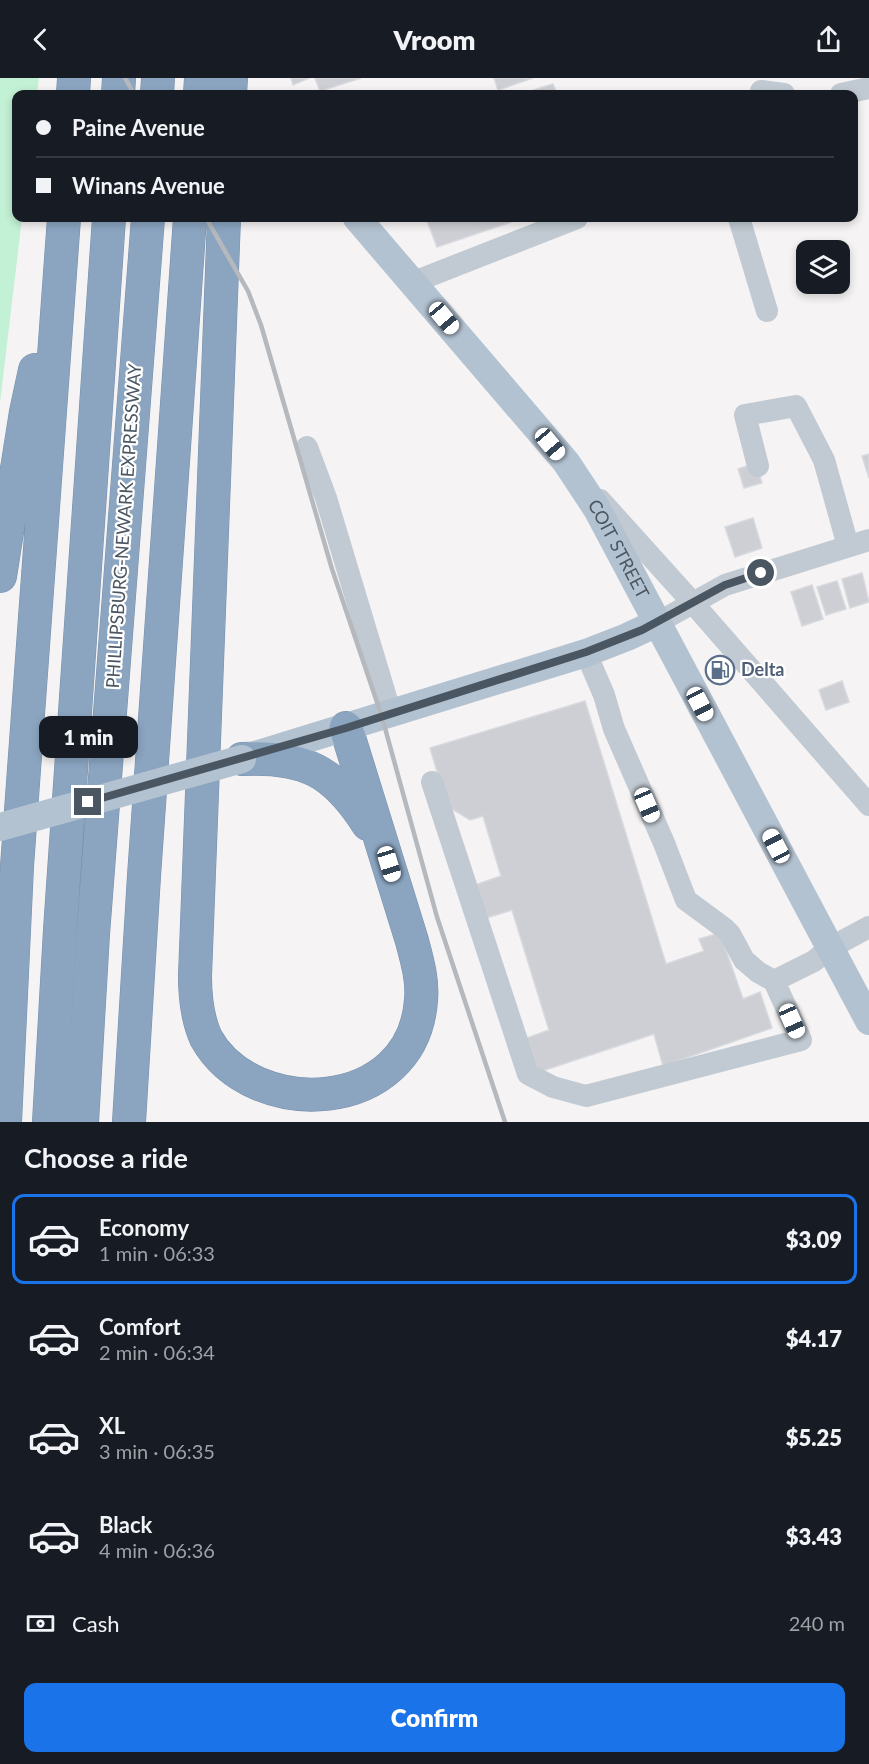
<!DOCTYPE html>
<html lang="en">
<head>
<meta charset="utf-8">
<style>
  :root { --surface:#171b24; --page:#242831; --text:#f1f3f6; --muted:#9ea1a6; --line:#363941; --accent:#1a73e8 }
  body { margin:0; font-family:Lato,sans-serif; background:var(--page); color:var(--text); height:100vh; display:flex; flex-direction:column; font-size:22px; white-space:nowrap }
  * { box-sizing:border-box; margin:0 }
  p { font-size:20px; color:var(--muted) }
  .icon { flex:none; width:33px; height:33px; fill:none; stroke:currentColor; stroke-width:2; stroke-linecap:round; stroke-linejoin:round }
  .map { position:relative; height:1044px; overflow:hidden }
  .drawer { display:flex; flex-direction:column; background:var(--surface); flex:1 }
  .drawer>* { flex:none }
  .hud { position:absolute; left:12px; top:12px; width:846px; height:132px; border-radius:12px; box-shadow:0 3px 9px #0003; display:grid; align-content:center; height:132px; padding:0 24px; background:var(--surface) }
  .tools { position:absolute; left:796px; top:162px; display:grid; gap:12px }
  .tools a { display:grid; place-items:center; width:54px; height:54px; border-radius:12px; background:var(--surface); box-shadow:0 3px 9px #0003; font-size:30px }
  .end { position:absolute; width:27px; height:27px; margin:-14px; border:8px solid #4a5661; background:#fff; box-shadow:0 0 0 3px #fff }
  .from { border-radius:50% }
  .bubble { position:absolute; height:42px; border-radius:12px; background:var(--surface); box-shadow:0 3px 9px #0003; font-size:20px; font-weight:800; line-height:42px; text-align:center }
  .car { position:absolute; width:18px; height:36px; margin:-18px -9px; border-radius:8px; box-shadow:0 0 4px 2px #0007; background:linear-gradient(#fff 24%,#345 0 40%,#fff 0 76%,#345 0 86%,#fff 0) }
  .hud b { display:flex; align-items:center; gap:21px; height:57px; font-size:22px }
  .hud b+b { border-top:2px solid var(--line) }
  .hud i { width:15px; height:15px; background:var(--text) }
  ul { padding:0; list-style:none }
  li { display:flex; align-items:center; gap:18px; height:90px; margin:0 12px 9px; padding:0 12px; border:3px solid transparent; border-radius:12px }
  li div { flex:1 }
  li b { display:block; font-size:22px }
  li em { font-style:normal; font-weight:800 }
  li.current { border-color:var(--accent) }
  li>.icon { width:54px; height:54px; stroke-width:1.5 }
  h2 { padding:0 24px; font-size:27px; line-height:72px }
  .pay { display:flex; align-items:center; gap:15px; height:66px; padding:0 24px; font-size:22px }
  .pay p { margin-inline-start:auto }
  .button { display:flex; gap:12px; margin-top:auto; padding:12px 24px }
  .button a { flex:1; height:69px; border-radius:12px; background:var(--accent); color:#fff; font-size:24px; font-weight:800; line-height:69px; text-align:center }
  header { display:flex; justify-content:space-between; align-items:center; height:78px; padding:0 24px; background:var(--surface); font-size:27px; font-weight:800 }
  .map>svg:first-child { display:block }
  .green { fill:#c3f1d5 }
  .building { fill:#cdcfd5; stroke:#d7d9de; stroke-width:1.5 }
  .lines { fill:none; stroke-linecap:round; stroke-linejoin:round }
  .highway-casing { stroke:#7690ad; stroke-width:34 }
  .minor { stroke:#c1cad2; stroke-width:22 }
  .major { stroke:#b3c2d1; stroke-width:28 }
  .highway { stroke:#8ba5c1; stroke-width:33 }
  .rail { stroke:#b5b8bd; stroke-width:4.5 }
  .major-bridge { stroke:#b3c2d1; stroke-width:28 }
  .route { stroke:#4a5661; stroke-width:8 }
  .labels { text-anchor:middle; stroke-width:4.5; stroke-linejoin:round; paint-order:stroke }
  .street-label { font-size:18px; fill:#4a5661; stroke:#fff }
  .service-label { font-size:18px; font-weight:bold; fill:#4e5e75; stroke:#fff; text-anchor:start }
</style>
</head>
<body>
<header><svg class="icon" aria-label="back" viewBox="0 0 24 24"><path d="M15 5l-7 7 7 7"/></svg>Vroom<svg class="icon" aria-label="share" viewBox="0 0 24 24"><path d="M12 15V3M7 8l5-5 5 5M5 13v7h14v-7"/></svg></header>
<div class="map">
<svg width="869" height="1044" viewBox="0 0 869 1044">
  <rect width="100%" height="100%" fill="#f5f3f3"/>
  <path class="green" d="M0 0H39L37 16H16V140H22L0 325Z"/>
  <path class="building" d="M291 0H309L293 7Z
    M315 0H361L320 13Z
    M494 0H533L498 12Z
    M553 6 557 16H521Z
    M426 140H523L437 169Z
    M869 376V400L862 378Z
    M756 385 762 405 744 410 738 391Z
    M753 440 762 470 735 479 725 449Z
    M862 495 869 524 850 530 842 501Z
    M837 503 846 531 826 537 817 509Z
    M812 507 823 541 802 548 791 514Z
    M842 603 849 624 826 632 819 612Z
    M585 623 666 886 704 873 699 861 720 855 743 921 760 914 772 950 663 988 654 956 539 994 527 960 549 952 512 832 486 840 475 807 501 798 483 738 470 742 452 731 444 717 430 670Z"/>
  <g class="lines">
    <g class="highway-casing">
      <path id="highway" d="M73 16 74 0
        M118 16 119 0
        M157 16 158 0
        M200 16 201 0
        M230 16 231 0
        M224 140 195 898C195 919 197 940 206 960 253 1044 413 1037 421 922 423 902 417 882 412 863L346 650
        M0 498 26 334 35 292
        M242 681C305 678 334 693 368 746
        M5 1044 17 788 64 140
        M49 1044 60 852 109 140
        M82 1044 93 856 148 140
        M129 1044 144 798 190 140"/>
    </g>
    <path class="minor" d="M761 13 784 16
      M841 16 869 10
      M739 140 767 233
      M414 204 577 140
      M307 369 326 420 391 636
      M758 388 745 337 796 328 824 382 848 468
      M600 422 692 524 869 727
      M657 545 725 507 869 462
      M586 575 604 617 614 651 664 765 686 822 724 850 730 856 744 882 758 894 774 903 814 883 830 870 869 849
      M432 704 528 996 553 1009 586 1018 801 962 774 903"/>
    <g class="major">
      <path id="s1" d="M357 140 566 384 597 431 869 943"/>
      <path d="M252 678 586 575 627 559 657 545"/>
    </g>
    <use href="#highway" class="highway"/>
    <path class="rail" d="M125 0 134 16
      M206 140 248 213 261 247 332 491 382 639 437 839 505 1044"/>
    <path class="major-bridge" d="M0 749 242 681"/>
  </g>
  <g class="lines">
    <path class="route" d="M88 724 346 650 586 574 642 552 725 507 761 495"/>
  </g>
  <defs>
    <g id="fuel-ring" transform="scale(1.5)"><circle r="9.5" fill="#fff" stroke="#5c6f8a" stroke-width="1.5"/><path d="M-5.5-6h7V0h2V4h1.3V-2.5L3-4.5l.8-.8L6-3V5H2.5V1h-1V6h-7ZM-4.2-4.7v3.2H.2V-4.7Z" fill="#5c6f8a"/></g>
  </defs>
  <g fill-rule="evenodd">
    <use href="#fuel-ring" x="720" y="592"/>
  </g>
  <g class="labels">
    <g class="street-label">
      <text transform="translate(124 448) rotate(-86)" y="6">PHILLIPSBURG-NEWARK EXPRESSWAY</text>
      <text dy="6" stroke="none"><textPath href="#s1" startOffset="423">COIT STREET</textPath></text>
    </g>
    <g class="service-label">
      <text x="741" y="598">Delta</text>
    </g>
  </g>
</svg>
<div class="tools">
<a><svg class="icon" aria-label="layers" viewBox="0 0 24 24"><path d="M12 4l9 5-9 5-9-5zM3 14l9 5 9-5"/></svg></a>
</div>
<i class="end from" style="left:761px;top:495px"></i>
<i class="end" style="left:88px;top:724px"></i>
<div class="bubble" style="left:39px;top:638px;width:99px">1 min</div>
<i class="car" style="left:444px;top:240px;rotate:140deg"></i>
<i class="car" style="left:550px;top:366px;rotate:140deg"></i>
<i class="car" style="left:700px;top:626px;rotate:152deg"></i>
<i class="car" style="left:647px;top:727px;rotate:157deg"></i>
<i class="car" style="left:776px;top:768px;rotate:332deg"></i>
<i class="car" style="left:389px;top:786px;rotate:163deg"></i>
<i class="car" style="left:792px;top:943px;rotate:156deg"></i>
<div class="hud">
<b><i class="from"></i>Paine Avenue</b>
<b><i></i>Winans Avenue</b>
</div>
</div>
<section class="drawer">
<h2>Choose a ride</h2>
<ul>
<li class="current"><svg class="icon" aria-label="car" viewBox="0 0 24 24"><path d="M5 17H2v-5l4-1 3-4h7l3 4 3 1v5h-3M9 17h6M6 11h13"/><circle cx="7" cy="17" r="2"/><circle cx="17" cy="17" r="2"/></svg><div><b>Economy</b><p>1 min · 06:33</p></div><em>$3.09</em></li>
<li><svg class="icon" aria-label="car" viewBox="0 0 24 24"><path d="M5 17H2v-5l4-1 3-4h7l3 4 3 1v5h-3M9 17h6M6 11h13"/><circle cx="7" cy="17" r="2"/><circle cx="17" cy="17" r="2"/></svg><div><b>Comfort</b><p>2 min · 06:34</p></div><em>$4.17</em></li>
<li><svg class="icon" aria-label="car" viewBox="0 0 24 24"><path d="M5 17H2v-5l4-1 3-4h7l3 4 3 1v5h-3M9 17h6M6 11h13"/><circle cx="7" cy="17" r="2"/><circle cx="17" cy="17" r="2"/></svg><div><b>XL</b><p>3 min · 06:35</p></div><em>$5.25</em></li>
<li><svg class="icon" aria-label="car" viewBox="0 0 24 24"><path d="M5 17H2v-5l4-1 3-4h7l3 4 3 1v5h-3M9 17h6M6 11h13"/><circle cx="7" cy="17" r="2"/><circle cx="17" cy="17" r="2"/></svg><div><b>Black</b><p>4 min · 06:36</p></div><em>$3.43</em></li>
</ul>
<div class="pay"><svg class="icon" aria-label="cash" viewBox="0 0 24 24"><path d="M3 7h18v10H3z"/><circle cx="12" cy="12" r="2"/></svg>Cash<p>240 m</p></div>
<div class="button"><a>Confirm</a></div>
</section>
</body>
</html>
